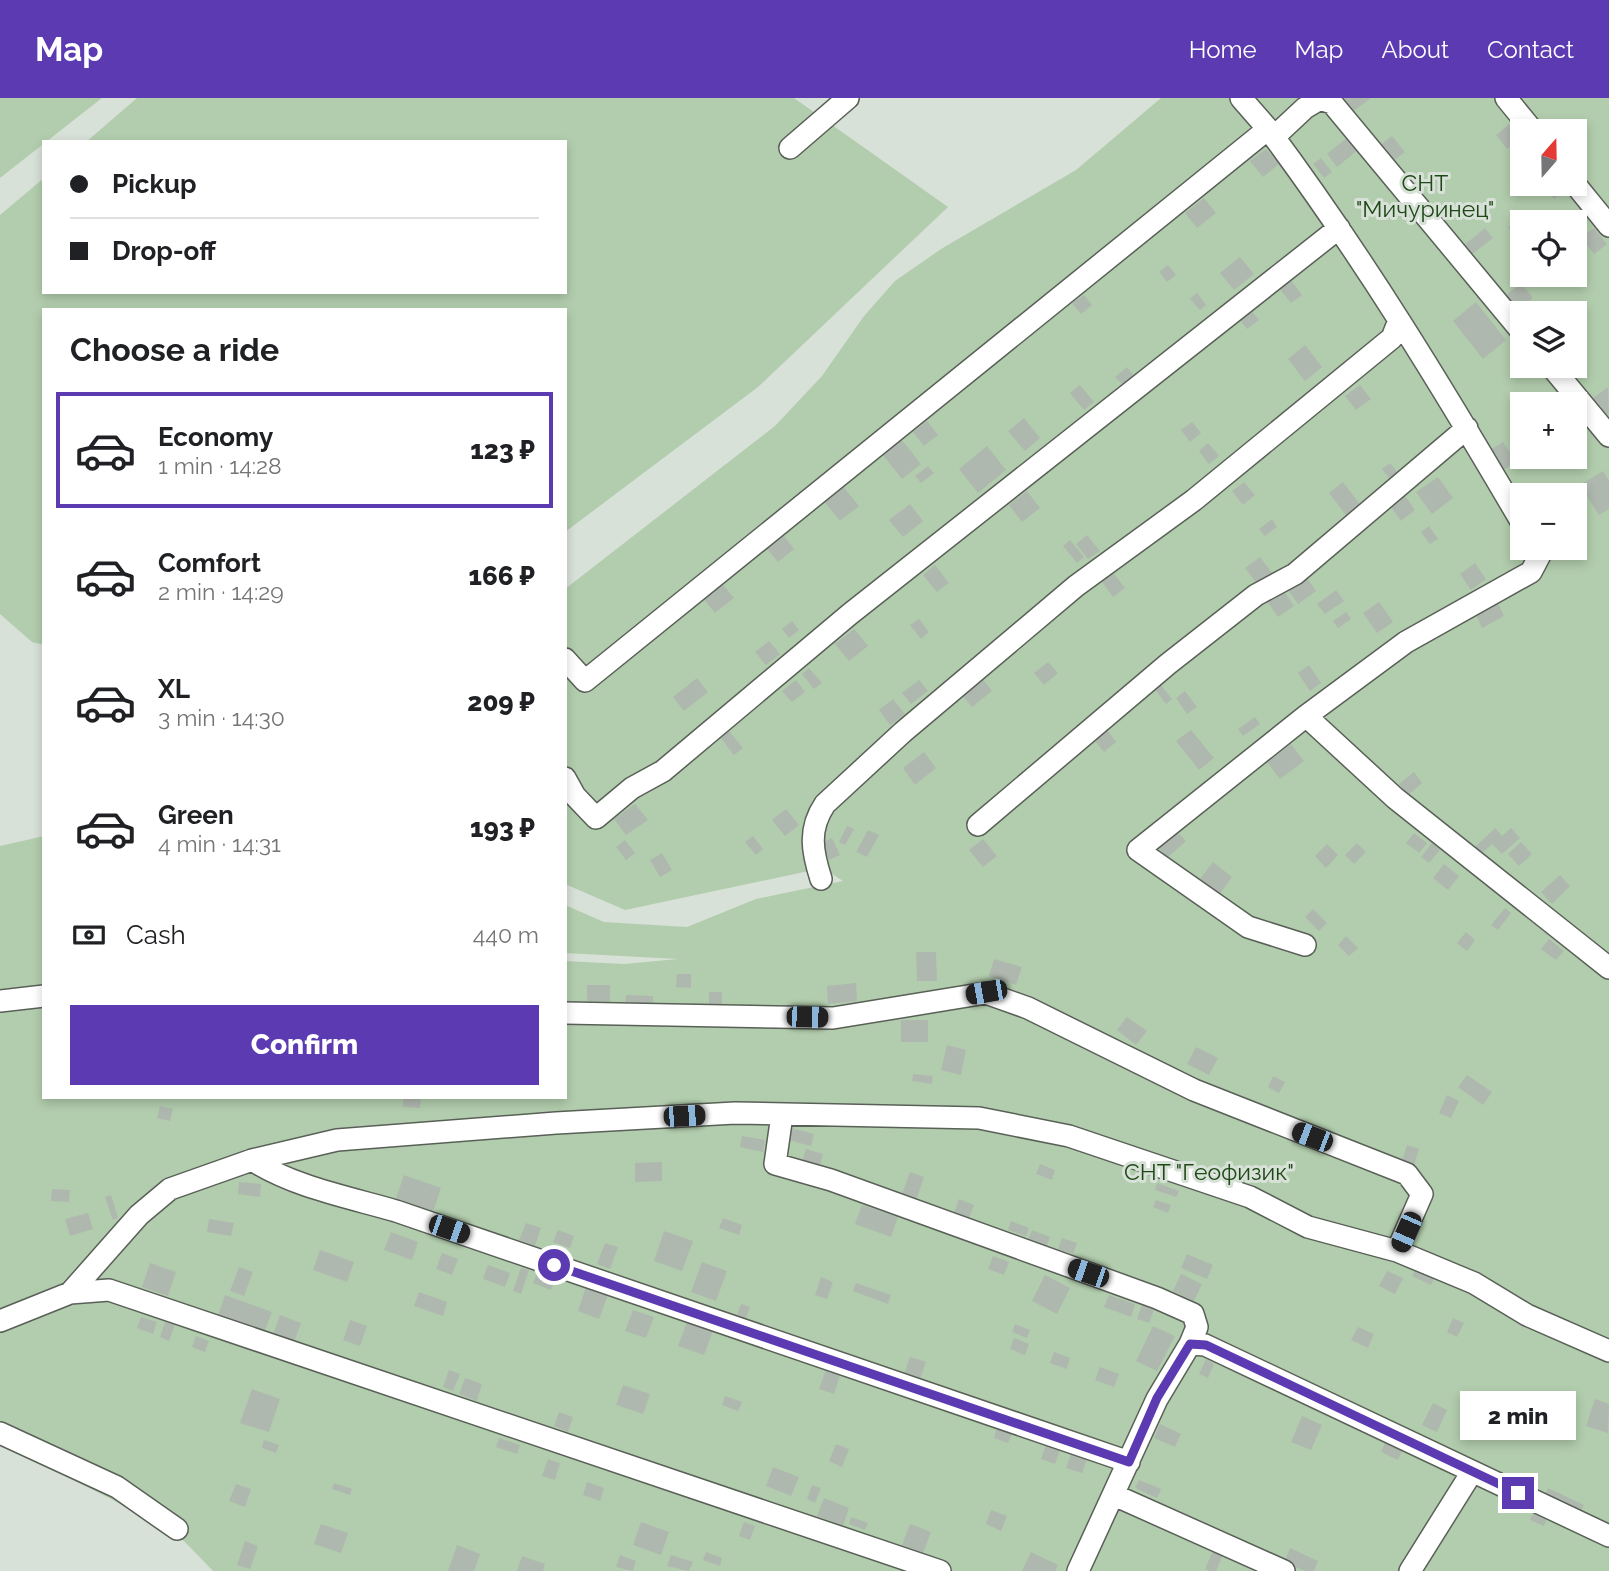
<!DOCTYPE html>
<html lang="en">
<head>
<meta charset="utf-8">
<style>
  :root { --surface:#fff; --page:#f6f6f6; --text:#202124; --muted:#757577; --line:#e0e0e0; --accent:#5c3ab2 }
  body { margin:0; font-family:Raleway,sans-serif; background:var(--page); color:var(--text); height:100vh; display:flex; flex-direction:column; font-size:26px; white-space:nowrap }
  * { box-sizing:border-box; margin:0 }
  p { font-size:23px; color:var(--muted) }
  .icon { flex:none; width:38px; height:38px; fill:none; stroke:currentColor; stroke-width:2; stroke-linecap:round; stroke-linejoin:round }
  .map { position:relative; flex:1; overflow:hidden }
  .drawer { position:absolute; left:42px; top:210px; width:525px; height:791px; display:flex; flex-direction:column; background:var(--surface); border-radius:0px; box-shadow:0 4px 10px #0003 }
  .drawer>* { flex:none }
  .guide { position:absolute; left:42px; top:42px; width:525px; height:154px; border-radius:0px; box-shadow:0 4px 10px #0003; display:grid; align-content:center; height:154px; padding:0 28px; background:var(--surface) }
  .needle { width:46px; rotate:20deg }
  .tools { position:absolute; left:1510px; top:21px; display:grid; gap:14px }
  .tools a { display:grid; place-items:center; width:77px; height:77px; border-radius:0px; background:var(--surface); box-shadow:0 4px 10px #0003; font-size:35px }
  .end { position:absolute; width:32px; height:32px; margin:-16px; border:9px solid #5c3ab2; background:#fff; box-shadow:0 0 0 4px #fff }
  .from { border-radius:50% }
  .bubble { position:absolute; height:49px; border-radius:0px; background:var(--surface); box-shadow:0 4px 10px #0003; font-size:23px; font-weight:800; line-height:49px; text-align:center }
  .car { position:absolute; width:21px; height:42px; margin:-21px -10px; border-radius:9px; box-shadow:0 0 5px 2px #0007; background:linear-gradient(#222 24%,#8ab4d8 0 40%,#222 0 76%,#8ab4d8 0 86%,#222 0) }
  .guide b { display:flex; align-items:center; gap:24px; height:66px; font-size:26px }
  .guide b+b { border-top:2px solid var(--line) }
  .guide i { width:18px; height:18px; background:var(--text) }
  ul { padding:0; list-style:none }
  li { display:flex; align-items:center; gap:21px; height:116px; margin:0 14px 10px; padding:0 14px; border:4px solid transparent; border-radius:0px }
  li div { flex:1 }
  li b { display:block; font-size:26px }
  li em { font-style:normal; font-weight:800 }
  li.on { border-color:var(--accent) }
  li>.icon { width:63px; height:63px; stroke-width:1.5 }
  h2 { padding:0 28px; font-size:32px; line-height:84px }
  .pay { display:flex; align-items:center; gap:18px; height:77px; padding:0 28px; font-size:26px }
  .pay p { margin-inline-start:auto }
  .cta { display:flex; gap:14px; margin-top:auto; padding:14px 28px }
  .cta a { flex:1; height:80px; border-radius:0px; background:var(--accent); color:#fff; font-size:28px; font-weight:800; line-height:80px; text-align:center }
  header { display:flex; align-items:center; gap:42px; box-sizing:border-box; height:98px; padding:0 35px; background:var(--accent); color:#fff }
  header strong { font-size:33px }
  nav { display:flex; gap:38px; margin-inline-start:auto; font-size:24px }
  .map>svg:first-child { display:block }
  .green { fill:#b2cdad; fill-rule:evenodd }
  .building { fill:#afb8ae }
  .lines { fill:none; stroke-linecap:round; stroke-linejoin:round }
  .minor-casing { stroke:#596057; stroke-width:24 }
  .minor { stroke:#fff; stroke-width:21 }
  .route { stroke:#5c3ab2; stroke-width:9 }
  .labels { text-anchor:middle; stroke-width:6; stroke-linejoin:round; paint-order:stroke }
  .park-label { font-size:23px; fill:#1e4916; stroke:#d8e1d7 }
</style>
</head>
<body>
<header>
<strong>Map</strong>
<nav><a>Home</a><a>Map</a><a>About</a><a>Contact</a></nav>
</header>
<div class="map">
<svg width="1609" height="1473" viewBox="0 0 1609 1473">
  <rect width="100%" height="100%" fill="#d8e1d7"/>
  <path class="green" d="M0 0H102L0 80Z
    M137 0H794L948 109 758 289 565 434V212H44V547L32 544 0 516V117L44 80V194H565V44H86Z
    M1161 0H1609V1473H213L184 1443 113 1402 0 1345V748L44 738V999H565V863L624 866 678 861 565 855V807L604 824 687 829 756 801 843 783 823 770 625 812 565 786V491L775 328 822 278 864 218 895 183 941 151 1076 72ZM1522 33H1575V86H1522ZM1522 124H1575V177H1522ZM1522 215H1575V268H1522ZM1522 306H1575V359H1522ZM1522 397H1575V450H1522Z"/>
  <path class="building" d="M1340 0H1371L1351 15Z
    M1512 24 1522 39 1507 51 1496 37Z
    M1349 38 1359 51 1337 69 1327 56Z
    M1392 38 1405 54 1392 64 1379 48Z
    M1266 51 1279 66 1263 79 1250 63Z
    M1321 60 1332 74 1324 80 1313 66Z
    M1542 86H1558L1564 93 1554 101Z
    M1204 100 1216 115 1197 130 1185 115Z
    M1515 124 1522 134 1520 144 1508 129Z
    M1485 130 1493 140 1471 157 1463 148Z
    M1594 130 1607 146 1594 156 1581 139Z
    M1240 159 1254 176 1234 192 1220 175Z
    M1168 167 1176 177 1167 184 1159 174Z
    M1290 181 1302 197 1291 205 1279 190Z
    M1521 185 1533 200 1516 213 1504 199Z
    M1197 195 1206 207 1200 212 1190 201Z
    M1084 197 1092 207 1081 216 1072 205Z
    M1476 204 1506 242 1483 261 1453 223Z
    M1251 212 1259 222 1247 231 1239 221Z
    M1305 247 1322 269 1305 283 1288 261Z
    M1127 269 1134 278 1123 287 1115 279Z
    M1080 287 1094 304 1084 312 1070 295Z
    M1360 287 1371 301 1356 312 1345 298Z
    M1608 289 1609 316 1601 322 1587 305Z
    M1545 294 1553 306H1526Z
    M1024 320 1040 340 1025 353 1008 333Z
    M927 323 938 337 924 348 913 334Z
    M1192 324 1201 335 1190 344 1181 332Z
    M901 341 921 366 902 381 882 356Z
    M1503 344 1516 364 1500 374 1487 354Z
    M1208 345 1219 358 1209 366 1199 353Z
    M987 348 1006 372 978 395 959 371Z
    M1390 365 1398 375 1390 381 1382 371Z
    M928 368 934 375 921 385 915 378Z
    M1603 373 1609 383V411L1599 417 1580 387Z
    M1438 379 1453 400 1432 416 1416 394Z
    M1244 384 1255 397 1243 407 1232 393Z
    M1343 384 1362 409 1348 420 1329 395Z
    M841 386 859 408 840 423 822 401Z
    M1027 393 1040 410 1022 424 1009 407Z
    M1403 395 1415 412 1401 423 1388 405Z
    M910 406 923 423 903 439 889 422Z
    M1272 421 1277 429 1265 438 1259 431Z
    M1429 428 1438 441 1430 446 1421 434Z
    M1087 437 1100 453 1088 461 1076 446Z
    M784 438 794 451 778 464 767 451Z
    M1070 442 1084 459 1077 465 1063 448Z
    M1260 459 1273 476 1258 487 1245 470Z
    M1475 465 1486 481 1471 492 1460 476Z
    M935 467 949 485 937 494 923 477Z
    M1111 472 1125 490 1113 499 1100 481Z
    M1306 479 1316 493 1298 506 1288 492Z
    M720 483 734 500 715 515 701 498Z
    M1283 492 1294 508 1278 519 1267 503Z
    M1336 492 1344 503 1325 516 1317 506Z
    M1497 503 1504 518 1482 530 1475 515Z
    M1379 504 1393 524 1377 535 1363 515Z
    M1346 514 1351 521 1338 530 1333 523Z
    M919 521 929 534 921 541 910 527Z
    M792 523 799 532 789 540 782 531Z
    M854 531 868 548 849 563 835 546Z
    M769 543 780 556 766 567 755 554Z
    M1048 564 1058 575 1044 587 1034 575Z
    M1309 567 1321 585 1310 593 1298 575Z
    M809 570 822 585 814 591 802 576Z
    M697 580 708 594 684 613 673 599Z
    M982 580 992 593 972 609 961 596Z
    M796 582 805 594 792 604 782 593Z
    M919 582 928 593 911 606 902 595Z
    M1161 587 1172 601 1166 606 1155 591Z
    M1185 593 1197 609 1187 616 1176 600Z
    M893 601 905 616 890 627 879 612Z
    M1255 619 1260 626 1243 638 1238 631Z
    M1104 628 1116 644 1104 654 1091 638Z
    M1191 632 1214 660 1199 672 1176 643Z
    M729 633 743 650 734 657 721 640Z
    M1291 646 1304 663 1280 681 1267 664Z
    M924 654 936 670 915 687 903 670Z
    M1414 674 1422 685 1408 697 1399 686Z
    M635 706 648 722 626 737 614 721Z
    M786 711 799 727 785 738 772 722Z
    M847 728 854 731 845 747 839 744Z
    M1495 730 1502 738 1511 730 1520 740 1502 756 1492 746 1479 758 1472 752Z
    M868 732 879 737 867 759 856 754Z
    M1177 733 1186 743 1167 760 1158 749Z
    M1414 735 1427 745 1419 755 1406 745Z
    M753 738 763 751 756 757 745 744Z
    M832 740 840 757 829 762 821 745Z
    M983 741 997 758 983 769 969 752Z
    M625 742 635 755 626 762 616 749Z
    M1521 744 1532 756 1519 768 1508 756Z
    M1357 745 1366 754 1354 766 1345 757Z
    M1432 745 1440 752 1429 765 1421 759Z
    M1327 746 1338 757 1326 770 1315 758Z
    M662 755 672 772 660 779 650 762Z
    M1213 764 1232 779 1220 796 1200 781Z
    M1444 766 1459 778 1448 792 1433 780Z
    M1560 777 1570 788 1552 806 1541 794Z
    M1505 810 1511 815 1498 832 1491 827Z
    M1313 811 1327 825 1319 833 1305 819Z
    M1466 834 1475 842 1467 853 1457 845Z
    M1346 838 1358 850 1349 858 1338 847Z
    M1549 841 1564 853 1556 862 1541 851Z
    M916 854H936L937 883H917Z
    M994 861 1022 869 1016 887 989 878Z
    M677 876H691V890L676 889Z
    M856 885 857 903 828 906 827 888Z
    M587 887H610V904L587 903Z
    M709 894H722V906H709Z
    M626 897 653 898V909L625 908Z
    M1127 919 1147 933 1136 947 1117 932Z
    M901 922H928V944H901Z
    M947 947 966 952 961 977 941 972Z
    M1196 949 1218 960 1209 977 1187 966Z
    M913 976 933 978 932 986 912 983Z
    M1467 977 1492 994 1483 1007 1458 989Z
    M1273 978 1285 984 1279 995 1268 989Z
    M1447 997 1459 1003 1451 1020 1439 1015Z
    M403 999H421L420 1010 403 1009Z
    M160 1008 173 1011 170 1023 157 1020Z
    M791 1030 814 1036 811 1048 788 1042Z
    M742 1038 765 1042 763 1054 740 1049Z
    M1407 1047 1419 1051 1413 1070 1401 1066Z
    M806 1051 823 1056 819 1070 802 1064Z
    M662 1064V1083L635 1084V1065Z
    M1040 1066 1055 1072 1052 1082 1036 1076Z
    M910 1074 924 1079 916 1102 902 1096Z
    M404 1077 441 1090 433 1114 396 1100Z
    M239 1084 261 1086 260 1099 238 1096Z
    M1157 1085 1179 1093 1176 1099 1155 1092Z
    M52 1091 70 1092 69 1104 51 1103Z
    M111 1097 118 1120 113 1122 105 1099Z
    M959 1101 974 1107 968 1123 953 1117Z
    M1156 1102 1171 1107 1168 1115 1153 1109Z
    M862 1107 898 1119 891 1139 855 1126Z
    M88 1115 93 1131 70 1138 65 1121Z
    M723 1120 742 1127 739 1137 719 1130Z
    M209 1121 234 1125 231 1138 207 1134Z
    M1011 1123 1029 1130 1026 1138 1008 1132Z
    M526 1125 541 1130 535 1148 519 1142Z
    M558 1132 574 1138 570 1150 553 1144Z
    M1032 1132 1050 1139 1045 1152 1027 1146Z
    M664 1133 693 1143 682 1173 654 1163Z
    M391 1134 418 1144 412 1162 384 1152Z
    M1062 1140 1077 1145 1073 1156 1058 1151Z
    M605 1145 618 1149 610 1171 597 1166Z
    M320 1152 354 1164 347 1184 313 1172Z
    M442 1155 458 1161 452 1177 436 1171Z
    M1187 1156 1213 1167 1207 1181 1181 1170Z
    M993 1158 1009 1164 1004 1177 988 1171Z
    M702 1164 727 1173 716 1203 691 1194Z
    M150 1165 176 1174 168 1198 142 1189Z
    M488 1167 510 1175 505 1189 483 1181Z
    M1417 1168 1436 1177 1431 1187 1412 1178Z
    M239 1169 253 1174 244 1198 230 1193Z
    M521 1170 529 1172 521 1196 513 1193Z
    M1387 1173 1403 1180 1395 1196 1379 1188Z
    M1181 1176 1202 1186 1194 1203 1173 1193Z
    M536 1177 554 1183 551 1192 533 1185Z
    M1045 1177 1070 1190 1057 1216 1032 1203Z
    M821 1179 833 1184 827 1201 815 1197Z
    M856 1185 891 1197 888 1206 853 1193Z
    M586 1189 608 1197 599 1221 578 1213Z
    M419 1194 447 1204 443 1218 414 1208Z
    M225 1197 272 1214 264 1235 218 1218Z
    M1109 1197 1135 1206 1131 1219 1104 1209Z
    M741 1206 750 1209 745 1223 736 1220Z
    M1142 1207 1154 1211 1149 1225 1137 1221Z
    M633 1212 654 1219 646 1240 625 1233Z
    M280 1217 301 1225 294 1244 273 1237Z
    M141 1219 157 1224 153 1236 137 1230Z
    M1453 1220 1464 1225 1457 1239 1447 1234Z
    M350 1222 367 1228 360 1248 343 1242Z
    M165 1224 175 1227 169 1243 160 1239Z
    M687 1224 713 1233 704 1257 678 1248Z
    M1015 1226 1030 1232 1027 1240 1012 1234Z
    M1153 1228 1175 1238 1157 1273 1136 1263Z
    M1358 1229 1374 1236 1368 1250 1351 1242Z
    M196 1238 209 1243 205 1254 192 1249Z
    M1014 1240 1029 1246 1025 1257 1010 1251Z
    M1054 1254 1070 1260 1067 1271 1050 1265Z
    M910 1259 926 1264 919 1284 903 1279Z
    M1206 1261 1214 1266 1208 1280 1199 1276Z
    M1100 1269 1119 1276 1114 1289 1095 1282Z
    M449 1272 460 1276 453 1293 443 1289Z
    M826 1272 840 1277 834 1296 819 1291Z
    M465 1280 482 1286 477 1303 459 1296Z
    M623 1287 650 1296 643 1316 616 1307Z
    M252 1291 280 1301 269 1334 240 1325Z
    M725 1298 742 1304 738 1313 722 1307Z
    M1595 1301 1609 1306 1608 1335 1586 1328Z
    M1433 1305 1447 1312 1437 1334 1422 1327Z
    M559 1314 573 1319 568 1334 554 1328Z
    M1302 1318 1322 1327 1311 1352 1291 1344Z
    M1160 1326 1181 1336 1175 1349 1154 1340Z
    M997 1330 1012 1335 1008 1345 994 1340Z
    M499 1340 520 1347 517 1356 496 1349Z
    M264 1342 279 1347 276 1355 262 1350Z
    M1385 1345 1402 1353 1398 1362 1381 1354Z
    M836 1346 849 1351 842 1369 829 1363Z
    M1046 1347 1060 1352 1055 1366 1041 1361Z
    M1073 1350 1089 1356 1082 1375 1066 1370Z
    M548 1361 560 1365 555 1382 542 1378Z
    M773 1369 799 1379 791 1398 766 1388Z
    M1139 1382 1161 1391 1157 1400 1135 1390Z
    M587 1384 604 1390 600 1403 583 1397Z
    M334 1385 352 1391 350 1397 332 1391Z
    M236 1386 251 1391 245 1409 229 1403Z
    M812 1387 821 1390 815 1405 807 1401Z
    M1548 1390 1584 1407 1578 1418 1543 1401Z
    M824 1400 849 1410 843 1428 817 1418Z
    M991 1412 1007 1418 1001 1433 986 1426Z
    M1534 1412 1548 1418 1544 1428 1530 1422Z
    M851 1419 868 1425 865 1432 849 1426Z
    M641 1424 669 1434 661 1457 633 1447Z
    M744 1424 755 1428 750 1442 739 1438Z
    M321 1426 348 1435 341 1455 314 1446Z
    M910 1426 931 1434 923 1455 902 1447Z
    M245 1443 258 1448 250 1471 237 1467Z
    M457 1447 480 1456 474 1473H448Z
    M1214 1450 1224 1454 1216 1473H1210L1205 1471Z
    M1290 1450 1318 1463 1314 1473H1305L1284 1464Z
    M706 1454 722 1460 720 1468 703 1462Z
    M1031 1454 1058 1467 1055 1473H1022Z
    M620 1457 636 1463 633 1473 616 1469Z
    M671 1457 693 1464 689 1473 667 1468Z
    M522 1458 545 1466 543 1473H517Z"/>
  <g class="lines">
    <g class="minor-casing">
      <path id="minor" d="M1241 0 1268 31
        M1506 0 1533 33
        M1274 39 1305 10 1320 1 1332 5 1522 234
        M790 50 848 0
        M1575 86 1609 128
        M1551 268 1609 338
        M565 561 585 583 1268 31C1362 157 1443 290 1522 425
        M1306 618 1406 544 1531 474 1541 455 1538 450
        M565 680 575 698 596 720 632 690 663 673 850 516 1339 130
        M978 727 1168 566 1256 497 1295 476 1467 330
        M821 781C812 753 808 731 825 706L903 634 1076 488 1194 402 1392 240 1399 222
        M1305 847 1248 829 1138 752 1306 618 1395 700 1609 870
        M0 903 44 898
        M565 915 833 920 986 895 1028 910 1194 992 1407 1076 1422 1096 1397 1153 1474 1185 1527 1217 1609 1253
        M782 1017 775 1066 831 1082 1157 1200 1193 1216 1197 1229 1190 1246
        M252 1062 337 1042 556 1025 735 1015 979 1020 1069 1038 1250 1099 1308 1129 1397 1153
        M70 1195 139 1117 170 1091 252 1062C294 1089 348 1099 396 1113L1129 1364
        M0 1223 70 1195 109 1192 940 1473
        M0 1335 117 1389 177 1431
        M1114 1397 1284 1473
        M1078 1473 1157 1301 1190 1246 1205 1247 1609 1438
        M1410 1473 1472 1374"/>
    </g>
    <use href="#minor" class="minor"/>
  </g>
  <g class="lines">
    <path class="route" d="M554 1167 1129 1364 1157 1300 1190 1246 1206 1247 1518 1395"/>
  </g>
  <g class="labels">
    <g class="park-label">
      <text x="1425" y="93">СНТ<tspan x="1425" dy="26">"Мичуринец"</tspan></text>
      <text x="1209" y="1082">СНТ "Геофизик"</text>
    </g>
  </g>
</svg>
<div class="tools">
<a><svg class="needle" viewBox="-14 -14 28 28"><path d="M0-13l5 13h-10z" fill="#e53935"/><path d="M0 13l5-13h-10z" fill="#757577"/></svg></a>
<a><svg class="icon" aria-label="locate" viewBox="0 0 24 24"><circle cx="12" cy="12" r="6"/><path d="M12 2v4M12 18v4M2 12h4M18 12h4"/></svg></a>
<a><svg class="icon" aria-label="layers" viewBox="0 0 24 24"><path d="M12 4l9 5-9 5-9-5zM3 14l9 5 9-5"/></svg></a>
<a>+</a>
<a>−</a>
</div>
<i class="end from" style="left:554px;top:1167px"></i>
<i class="end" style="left:1518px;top:1395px"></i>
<div class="bubble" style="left:1460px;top:1293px;width:116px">2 min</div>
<i class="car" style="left:986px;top:894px;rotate:260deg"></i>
<i class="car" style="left:807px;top:919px;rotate:91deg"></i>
<i class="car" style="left:684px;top:1018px;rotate:87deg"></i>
<i class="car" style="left:1312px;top:1039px;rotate:291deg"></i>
<i class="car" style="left:449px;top:1131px;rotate:109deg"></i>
<i class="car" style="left:1406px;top:1134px;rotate:204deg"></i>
<i class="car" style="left:1088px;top:1175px;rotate:289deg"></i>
<div class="guide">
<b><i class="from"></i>Pickup</b>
<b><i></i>Drop-off</b>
</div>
<section class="drawer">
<h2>Choose a ride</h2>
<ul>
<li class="on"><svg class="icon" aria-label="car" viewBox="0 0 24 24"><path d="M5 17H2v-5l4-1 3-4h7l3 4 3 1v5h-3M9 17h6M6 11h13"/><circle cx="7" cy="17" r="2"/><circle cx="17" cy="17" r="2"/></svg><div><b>Economy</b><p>1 min · 14:28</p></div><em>123 ₽</em></li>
<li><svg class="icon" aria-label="car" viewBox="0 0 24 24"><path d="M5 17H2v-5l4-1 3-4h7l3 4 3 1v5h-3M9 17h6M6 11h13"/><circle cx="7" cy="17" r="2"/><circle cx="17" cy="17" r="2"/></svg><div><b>Comfort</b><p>2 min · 14:29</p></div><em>166 ₽</em></li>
<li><svg class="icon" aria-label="car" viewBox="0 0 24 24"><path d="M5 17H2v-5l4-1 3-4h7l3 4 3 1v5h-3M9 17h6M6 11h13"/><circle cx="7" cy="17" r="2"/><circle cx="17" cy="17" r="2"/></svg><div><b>XL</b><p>3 min · 14:30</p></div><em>209 ₽</em></li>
<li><svg class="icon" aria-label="car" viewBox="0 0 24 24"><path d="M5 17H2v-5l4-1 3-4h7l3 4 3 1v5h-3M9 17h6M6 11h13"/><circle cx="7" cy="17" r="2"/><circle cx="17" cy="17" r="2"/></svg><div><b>Green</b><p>4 min · 14:31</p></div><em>193 ₽</em></li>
</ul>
<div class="pay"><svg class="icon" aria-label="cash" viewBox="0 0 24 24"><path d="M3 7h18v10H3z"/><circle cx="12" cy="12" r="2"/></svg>Cash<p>440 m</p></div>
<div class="cta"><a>Confirm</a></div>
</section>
</div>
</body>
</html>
